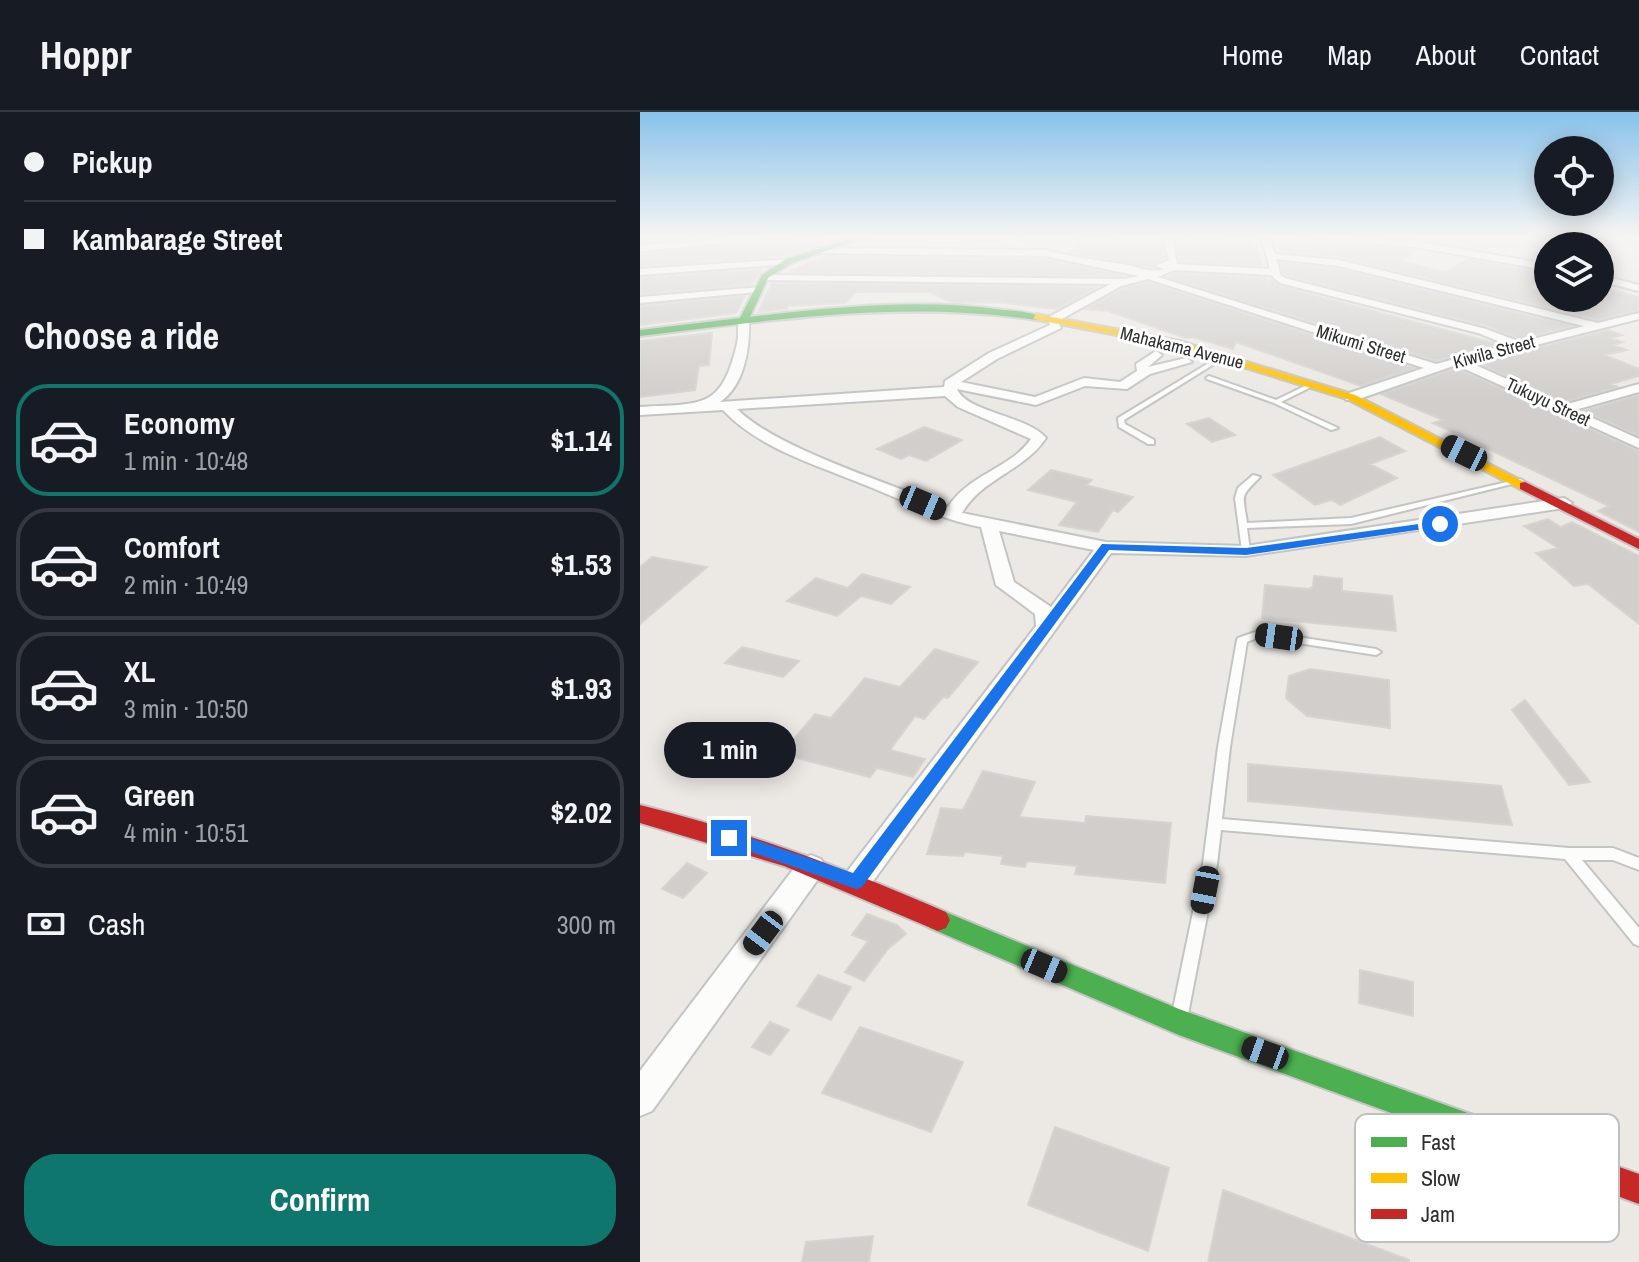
<!DOCTYPE html>
<html lang="en">
<head>
<meta charset="utf-8">
<style>
  :root { --surface:#171b24; --page:#242831; --text:#f1f3f6; --muted:#9ea1a6; --line:#363941; --accent:#0f766e }
  body { margin:0; font-family:"Archivo Narrow",sans-serif; background:var(--page); color:var(--text); height:100vh; display:flex; flex-direction:column; font-size:30px; white-space:nowrap }
  * { box-sizing:border-box; margin:0 }
  p { font-size:26px; color:var(--muted) }
  .icon { flex:none; width:44px; height:44px; fill:none; stroke:currentColor; stroke-width:2; stroke-linecap:round; stroke-linejoin:round }
  .map { position:relative; flex:1; overflow:hidden }
  .details { display:flex; flex-direction:column; background:var(--surface); width:640px }
  .details>* { flex:none }
  .hud { display:grid; align-content:center; height:176px; padding:0 24px; background:var(--surface) }
  .controls { position:absolute; left:894px; top:24px; display:grid; gap:16px }
  .controls a { display:grid; place-items:center; width:80px; height:80px; border-radius:50%; background:var(--surface); box-shadow:0 4px 20px #0003; font-size:40px }
  .end { position:absolute; width:36px; height:36px; margin:-18px; border:10px solid #1a73e8; background:#fff; box-shadow:0 0 0 4px #fff }
  .from { border-radius:50% }
  .bubble { position:absolute; height:56px; border-radius:28px; background:var(--surface); box-shadow:0 4px 20px #0003; font-size:26px; font-weight:700; line-height:56px; text-align:center }
  .car { position:absolute; width:24px; height:48px; margin:-24px -12px; border-radius:10px; box-shadow:0 0 6px 2px #0007; background:linear-gradient(#222 24%,#8ab4d8 0 40%,#222 0 76%,#8ab4d8 0 86%,#222 0) }
  .hud b { display:flex; align-items:center; gap:28px; height:76px; font-size:30px }
  .hud b+b { border-top:2px solid var(--line) }
  .hud i { width:20px; height:20px; background:var(--text) }
  ul { padding:0; list-style:none }
  li { display:flex; align-items:center; gap:24px; height:112px; margin:0 16px 12px; padding:0 8px; border:4px solid var(--line); border-radius:32px }
  li div { flex:1 }
  li b { display:block; font-size:30px }
  li em { font-style:normal; font-weight:700 }
  li.current { border-color:var(--accent) }
  li>.icon { width:72px; height:72px; stroke-width:1.5 }
  h2 { padding:0 24px; font-size:36px; line-height:96px }
  .pay { display:flex; align-items:center; gap:20px; height:88px; padding:0 24px; font-size:30px }
  .pay p { margin-inline-start:auto }
  .primary-button { display:flex; gap:16px; margin-top:auto; padding:16px 24px }
  .primary-button a { flex:1; height:92px; border-radius:32px; background:var(--accent); color:#fff; font-size:32px; font-weight:700; line-height:92px; text-align:center }
  header { display:flex; align-items:center; gap:48px; box-sizing:border-box; height:112px; padding:0 40px; background:var(--surface); border-bottom:2px solid var(--line) }
  header strong { font-size:38px }
  nav { display:flex; gap:44px; margin-inline-start:auto; font-size:28px }
  main { display:flex; flex:1; min-height:0 }
  .map>svg:first-child { display:block }
  .building { fill:#d1cecb; stroke:#d7d4d0; stroke-width:2 }
  .lines { fill:none; stroke-linecap:round; stroke-linejoin:round }
  .lane-casing { stroke:#c5c4c5; stroke-width:4 }
  .street-casing { stroke:#c5c4c5; stroke-width:4 }
  .fast-casing { stroke:#c5c4c5; stroke-width:4 }
  .slow-casing { stroke:#c5c4c5; stroke-width:4 }
  .jam-casing { stroke:#c5c4c5; stroke-width:4 }
  .lane { fill:#fcfcfb; fill-rule:evenodd }
  .street { fill:#fcfcfb; fill-rule:evenodd }
  .fast { fill:#4caf50; fill-rule:evenodd }
  .slow { fill:#ffc107; fill-rule:evenodd }
  .jam { fill:#c62828; fill-rule:evenodd }
  .route { fill:#1a73e8 }
  .labels { text-anchor:middle; stroke-width:6; stroke-linejoin:round; paint-order:stroke }
  .far-street-label { font-size:18px; fill:#2e2e2e; stroke:#fff }
  .key { fill:#fff; stroke:#c0c0c0; stroke-width:2 }
  .key-label { font-size:22px; fill:#2e2e2e }
</style>
</head>
<body>
<header>
<strong>Hoppr</strong>
<nav><a>Home</a><a>Map</a><a>About</a><a>Contact</a></nav>
</header>
<main>
<section class="details">
<div class="hud">
<b><i class="from"></i>Pickup</b>
<b><i></i>Kambarage Street</b>
</div>
<h2>Choose a ride</h2>
<ul>
<li class="current"><svg class="icon" aria-label="car" viewBox="0 0 24 24"><path d="M5 17H2v-5l4-1 3-4h7l3 4 3 1v5h-3M9 17h6M6 11h13"/><circle cx="7" cy="17" r="2"/><circle cx="17" cy="17" r="2"/></svg><div><b>Economy</b><p>1 min · 10:48</p></div><em>$1.14</em></li>
<li><svg class="icon" aria-label="car" viewBox="0 0 24 24"><path d="M5 17H2v-5l4-1 3-4h7l3 4 3 1v5h-3M9 17h6M6 11h13"/><circle cx="7" cy="17" r="2"/><circle cx="17" cy="17" r="2"/></svg><div><b>Comfort</b><p>2 min · 10:49</p></div><em>$1.53</em></li>
<li><svg class="icon" aria-label="car" viewBox="0 0 24 24"><path d="M5 17H2v-5l4-1 3-4h7l3 4 3 1v5h-3M9 17h6M6 11h13"/><circle cx="7" cy="17" r="2"/><circle cx="17" cy="17" r="2"/></svg><div><b>XL</b><p>3 min · 10:50</p></div><em>$1.93</em></li>
<li><svg class="icon" aria-label="car" viewBox="0 0 24 24"><path d="M5 17H2v-5l4-1 3-4h7l3 4 3 1v5h-3M9 17h6M6 11h13"/><circle cx="7" cy="17" r="2"/><circle cx="17" cy="17" r="2"/></svg><div><b>Green</b><p>4 min · 10:51</p></div><em>$2.02</em></li>
</ul>
<div class="pay"><svg class="icon" aria-label="cash" viewBox="0 0 24 24"><path d="M3 7h18v10H3z"/><circle cx="12" cy="12" r="2"/></svg>Cash<p>300 m</p></div>
<div class="primary-button"><a>Confirm</a></div>
</section>
<div class="map">
<svg width="999" height="1150" viewBox="0 0 999 1150">
  <rect width="100%" height="100%" fill="#ece8e4"/>
  <path class="building" d="M165 124 196 125 140 145 0 154V142Z
    M440 125 523 132 526 146 513 156 430 141Z
    M614 127 622 154 540 149 537 133H542L543 128Z
    M702 131 773 138 764 150 806 160 827 147 902 160 897 163 907 166 888 176 908 181V186H931L960 193V175L999 185V198L958 208 700 145 640 139 642 132Z
    M185 144 405 147 484 164 147 160Z
    M640 150 698 157 932 214 881 227 847 214 649 164 643 162Z
    M122 157 111 173 0 182V166Z
    M535 161 626 166 628 172 630 166 639 174 858 232 796 249 527 165Z
    M508 170 774 256 721 274 596 230 593 237 553 225 546 226 468 199 445 197 482 177Z
    M132 171 458 175 417 197 355 190 313 191 290 180H216L205 191 148 194 147 197 118 200Z
    M105 184 96 201 0 213V194Z
    M968 218 982 223 971 226 983 230 974 233 987 238 965 243 999 257V264L971 272 978 275 924 290 838 251Z
    M72 221 69 253 59 254 55 278 0 285V229Z
    M816 256 999 339V420L958 399 969 394 793 311 803 308 741 282Z
    M998 283 999 324 944 299Z
    M569 306 595 323 572 330 547 312Z
    M284 315 322 328 286 349 269 343 261 347 237 337Z
    M740 325 765 339 730 352 757 366 700 393 692 388 675 393 633 363Z
    M411 358 452 368 446 373 493 385 478 400 473 398 458 420 419 413 437 390 388 378Z
    M908 407 921 415 932 410 999 444V512L948 472 934 474 896 441 918 436 884 414Z
    M12 445 67 455 0 512V455Z
    M222 462 270 475 251 492 221 484 197 504 147 489 176 466 208 476Z
    M674 464 702 467V479L752 484 756 519 622 506 625 473 668 477 673 475Z
    M102 535 159 549 143 565 85 551Z
    M295 537 338 550 308 586 303 585 284 607 275 604 250 638 285 647 273 665 237 656 230 665 141 642 175 602 191 606 225 566 260 575Z
    M670 557 749 568 750 616 667 604 646 586 649 564Z
    M885 588 950 670 929 673 872 598Z
    M608 652 861 674 872 713 608 689Z
    M343 659 395 670 379 705 445 711 446 704 531 711 525 771 435 762 437 754 387 749 385 755 361 752 363 744 325 740 323 744 287 742 301 696 323 698Z
    M47 751 67 761 43 786 22 777Z
    M227 802 257 813 266 822 248 837 224 869 205 860 228 829 212 823Z
    M720 858 773 870V904L719 891Z
    M178 863 211 875 191 908 157 894Z
    M130 910 149 918 130 943 112 935Z
    M220 915 323 950 291 1020 182 981Z
    M415 1015 529 1056 508 1139 388 1093Z
    M583 1078 769 1148V1150H568Z
    M233 1124 229 1150H162L166 1130Z"/>
  <g class="lines">
    <g class="lane-casing">
      <path id="lane" d="M582 243 587 244 484 308 485 312 514 328V332H508L479 315 478 306Z
        M569 264 636 288 671 271H675V273L641 290 698 316 691 318 634 291 567 267 566 266Z
        M613 363 620 365C599 386 603 382 607 411L711 406 880 367 884 369 711 412 607 416 610 439 606 442 602 439 595 386 598 376Z
        M618 519 736 537 741 540 736 543 619 525 607 530 590 635 582 707 929 736H973L999 746V758L973 748H942L999 816V834L994 832 925 747 581 718 577 752 548 902 546 908 540 910 534 908 532 902 563 752 578 635 597 528 598 526Z"/>
    </g>
    <g class="street-casing">
      <path id="street" d="M121 124H162L0 139V133Z
        M524 124H532L537 152 630 157 621 124H629L635 142 699 148 958 211 999 201V207L829 250 924 293 999 272V280L935 298 999 327V336L816 253 716 288H706V282L784 256 508 167 481 174 418 209 421 216 357 247 321 270 395 285 444 266 480 270 497 259 496 252 516 239 522 243 508 255 546 246 552 250 510 262 487 277 445 274 396 293 317 277C326 300 388 304 406 326 384 359 342 366 322 401L466 430 606 434 924 386 932 391 924 396 606 444 471 441 226 779 216 782 206 779 202 770 206 761 396 514 395 502 356 473 341 415C302 408 267 390 230 375 181 354 120 338 83 298L0 303V295C61 291 81 299 97 232 99 223 97 215 99 207L109 209C110 237 104 274 80 290L304 275 305 269 349 241 410 213 407 206 470 172 125 168 122 163 484 167 499 164 405 144 179 141 176 136 406 138C432 145 455 148 482 152 499 154 507 162 525 157L515 154 529 148ZM636 147 699 154 944 214 881 230 846 217 648 167 641 164ZM534 158 631 163 640 171 838 221 868 233 796 252 518 165ZM305 284 318 295 391 327C370 357 329 362 308 395 254 373 135 336 97 297ZM359 419 454 438 411 495 374 470Z
        M655 124 774 129 908 152V158L774 135Z
        M152 147 149 152 0 163V157Z
        M960 163 999 173V179L960 169Z
        M121 175 117 180 0 191V185Z
        M171 743 181 747 185 755 181 763 12 999 0 1004V959L161 747Z"/>
    </g>
    <g class="fast-casing">
      <path id="fast" d="M218 124H229L152 151 128 166 110 205C194 195 280 186 364 198 376 199 391 200 401 205L396 208C262 188 133 208 0 224V218L100 206 122 163 146 147Z
        M298 797 539 897 836 1004 846 1008 850 1018 846 1028 836 1032 539 923 290 816 286 808 290 800Z"/>
    </g>
    <g class="slow-casing">
      <path id="slow" d="M396 202 539 229 715 283 892 374 880 377 707 287 534 234 393 207Z"/>
    </g>
    <g class="jam-casing">
      <path id="jam" d="M885 370 999 427V437L880 377V371Z
        M0 693C106 719 207 757 306 800L310 808 306 816 298 819 144 754 0 711Z
        M836 1004 999 1062V1092L826 1028 822 1018 826 1008Z"/>
    </g>
    <use href="#lane" class="lane"/>
    <use href="#street" class="street"/>
    <use href="#fast" class="fast"/>
    <use href="#slow" class="slow"/>
    <use href="#jam" class="jam"/>
  </g>
  <linearGradient id="sky" x2="0" y2="1"><stop stop-color="#88c2ea"/><stop offset="0.44" stop-color="#f6f5f3"/><stop offset="1" stop-color="#f6f5f3" stop-opacity="0"/></linearGradient>
  <rect width="999" height="285" fill="url(#sky)"/>
  <path class="route" d="M800 409 804 414 606 443 469 438 222 775 216 777 83 730 81 726 89 719 213 761 462 432 606 436Z"/>
  <g class="labels">
    <g class="far-street-label">
      <text transform="translate(721 232) rotate(17)" y="6">Mikumi Street</text>
      <text transform="translate(542 236) rotate(14)" y="6">Mahakama Avenue</text>
      <text transform="translate(854 240) rotate(-15)" y="6">Kiwila Street</text>
      <text transform="translate(908 290) rotate(25)" y="6">Tukuyu Street</text>
    </g>
  </g>
  <rect x="715" y="1002" width="264" height="128" rx="12" class="key"/>
  <rect x="731" y="1025" width="36" height="10" fill="#4caf50"/>
  <rect x="731" y="1061" width="36" height="10" fill="#ffc107"/>
  <rect x="731" y="1097" width="36" height="10" fill="#c62828"/>
  <g class="key-label">
    <text x="781" y="1038">Fast</text>
    <text x="781" y="1074">Slow</text>
    <text x="781" y="1110">Jam</text>
  </g>
</svg>
<div class="controls">
<a><svg class="icon" aria-label="locate" viewBox="0 0 24 24"><circle cx="12" cy="12" r="6"/><path d="M12 2v4M12 18v4M2 12h4M18 12h4"/></svg></a>
<a><svg class="icon" aria-label="layers" viewBox="0 0 24 24"><path d="M12 4l9 5-9 5-9-5zM3 14l9 5 9-5"/></svg></a>
</div>
<i class="end from" style="left:800px;top:412px"></i>
<i class="end" style="left:89px;top:726px"></i>
<div class="bubble" style="left:24px;top:610px;width:132px">1 min</div>
<i class="car" style="left:824px;top:341px;rotate:296deg"></i>
<i class="car" style="left:283px;top:391px;rotate:113deg"></i>
<i class="car" style="left:639px;top:525px;rotate:278deg"></i>
<i class="car" style="left:565px;top:778px;rotate:191deg"></i>
<i class="car" style="left:123px;top:821px;rotate:217deg"></i>
<i class="car" style="left:404px;top:854px;rotate:113deg"></i>
<i class="car" style="left:625px;top:941px;rotate:290deg"></i>
</div>
</main>
</body>
</html>
